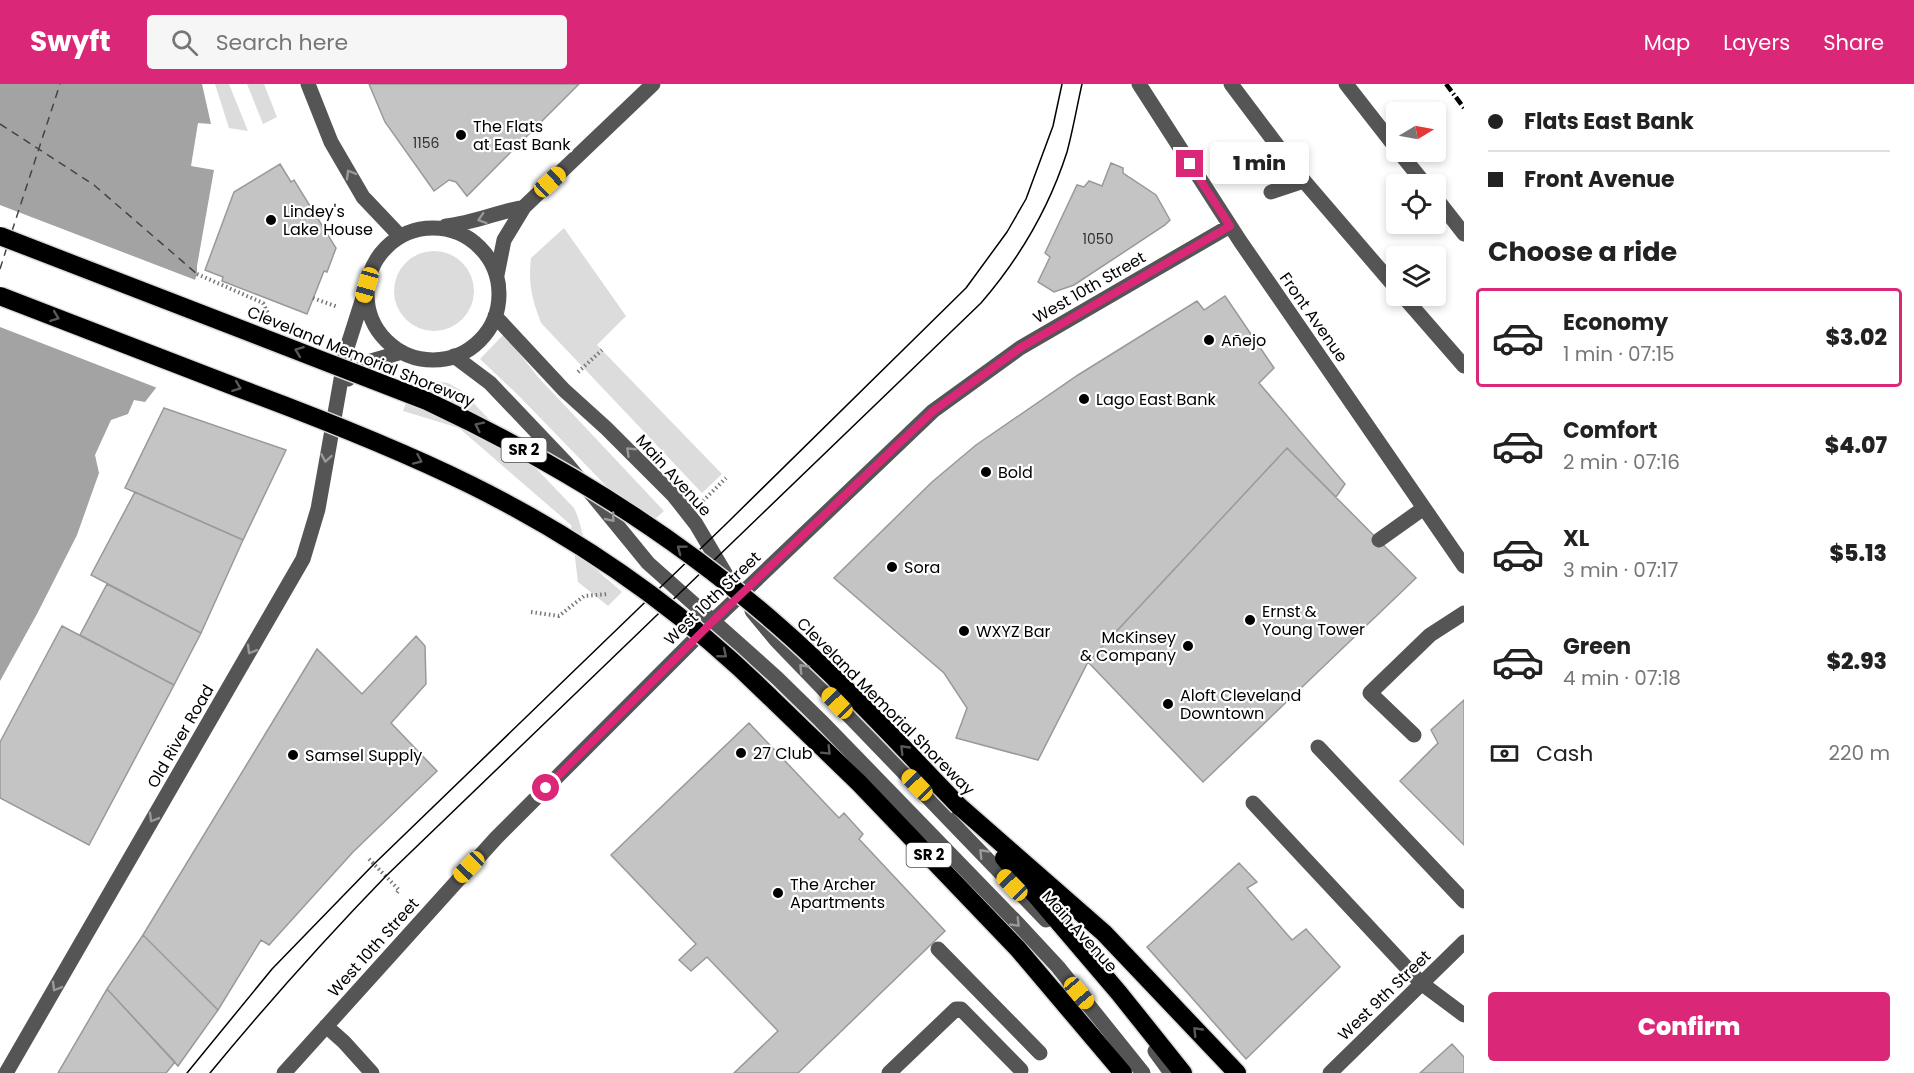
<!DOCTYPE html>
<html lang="en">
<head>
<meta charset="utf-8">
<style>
  :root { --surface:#fff; --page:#f6f6f6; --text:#222; --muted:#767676; --line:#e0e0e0; --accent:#db2777 }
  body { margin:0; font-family:Poppins,sans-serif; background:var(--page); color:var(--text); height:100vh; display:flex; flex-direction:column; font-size:22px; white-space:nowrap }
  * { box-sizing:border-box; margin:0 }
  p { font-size:20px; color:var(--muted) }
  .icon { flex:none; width:33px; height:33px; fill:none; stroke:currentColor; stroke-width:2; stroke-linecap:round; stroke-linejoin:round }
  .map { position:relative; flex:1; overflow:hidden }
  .panel { display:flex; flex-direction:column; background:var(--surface); width:450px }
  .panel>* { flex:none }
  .hud { display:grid; align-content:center; height:132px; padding:0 24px; background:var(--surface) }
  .needle { width:39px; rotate:80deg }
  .buttons { position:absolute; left:1386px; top:18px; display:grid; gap:12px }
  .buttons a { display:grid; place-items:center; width:60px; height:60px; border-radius:6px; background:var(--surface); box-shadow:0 3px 9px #0003; font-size:30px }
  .end { position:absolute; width:27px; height:27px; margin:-14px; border:8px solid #db2777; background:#fff; box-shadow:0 0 0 3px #fff }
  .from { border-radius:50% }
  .bubble { position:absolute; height:42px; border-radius:6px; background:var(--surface); box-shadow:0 3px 9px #0003; font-size:20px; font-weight:800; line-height:42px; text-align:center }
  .car { position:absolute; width:18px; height:36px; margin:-18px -9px; border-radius:8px; box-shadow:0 0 4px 2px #0007; background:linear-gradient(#f5c518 24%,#345 0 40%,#f5c518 0 76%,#345 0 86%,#f5c518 0) }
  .hud b { display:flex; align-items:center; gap:21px; height:57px; font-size:22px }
  .hud b+b { border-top:2px solid var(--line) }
  .hud i { width:15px; height:15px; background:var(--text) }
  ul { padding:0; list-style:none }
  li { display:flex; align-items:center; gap:18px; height:99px; margin:0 12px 9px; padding:0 12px; border:3px solid transparent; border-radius:6px }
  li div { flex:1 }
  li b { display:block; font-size:22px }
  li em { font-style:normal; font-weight:800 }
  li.current { border-color:var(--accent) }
  li>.icon { width:54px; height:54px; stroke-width:1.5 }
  h2 { padding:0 24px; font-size:27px; line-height:72px }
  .pay { display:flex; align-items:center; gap:15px; height:66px; padding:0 24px; font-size:22px }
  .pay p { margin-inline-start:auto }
  .primary-button { display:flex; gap:12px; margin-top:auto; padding:12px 24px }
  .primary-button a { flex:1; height:69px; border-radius:6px; background:var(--accent); color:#fff; font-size:24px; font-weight:800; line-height:69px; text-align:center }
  header { display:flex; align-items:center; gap:36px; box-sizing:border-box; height:84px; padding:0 30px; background:var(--accent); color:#fff }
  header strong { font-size:28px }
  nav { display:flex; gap:33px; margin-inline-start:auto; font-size:21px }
  .search { width:420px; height:54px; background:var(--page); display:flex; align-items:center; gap:15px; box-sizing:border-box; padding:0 21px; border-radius:6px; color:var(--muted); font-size:22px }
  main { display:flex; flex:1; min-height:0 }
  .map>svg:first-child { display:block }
  .grass { fill:#dcdcdc }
  .water { fill:#a3a3a3 }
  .pier { fill:#fff }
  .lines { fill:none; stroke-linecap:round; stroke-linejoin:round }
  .ferry { stroke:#444; stroke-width:1.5; stroke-dasharray:8 6; stroke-linecap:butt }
  .building { fill:#c4c4c4; stroke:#999; stroke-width:1.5 }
  .highway-casing { stroke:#dbdbdb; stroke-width:21 }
  .path { stroke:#777; stroke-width:4; stroke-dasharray:1.5 3; stroke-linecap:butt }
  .minor { stroke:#555; stroke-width:15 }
  .highway { stroke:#000; stroke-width:18 }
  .tram { stroke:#000; stroke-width:1.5 }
  .rail { stroke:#000; stroke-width:4.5; stroke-dasharray:9 3 1.5 3; stroke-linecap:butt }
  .highway-bridge-casing { stroke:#dbdbdb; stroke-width:21; stroke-linecap:butt }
  .highway-bridge { stroke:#000; stroke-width:18 }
  .oneway { stroke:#999 }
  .oneway2 { stroke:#595959 }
  .route { stroke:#db2777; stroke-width:8 }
  .poi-dot { fill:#000; stroke:#fff; stroke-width:2 }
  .labels { text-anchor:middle; stroke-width:4.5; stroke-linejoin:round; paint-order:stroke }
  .number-label { font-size:14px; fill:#313131 }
  .shield { fill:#fff; stroke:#4c4c4c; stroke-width:1.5 }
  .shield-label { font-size:15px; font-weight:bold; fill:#000 }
  .poi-label { font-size:16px; fill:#000; stroke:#fff; text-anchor:start }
  .street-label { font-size:16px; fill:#000; stroke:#fff }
</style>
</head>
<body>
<header>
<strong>Swyft</strong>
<div class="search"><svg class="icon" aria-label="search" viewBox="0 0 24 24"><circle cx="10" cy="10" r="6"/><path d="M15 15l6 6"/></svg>Search here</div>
<nav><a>Map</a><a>Layers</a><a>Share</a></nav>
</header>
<main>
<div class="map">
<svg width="1464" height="989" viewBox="0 0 1464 989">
  <rect width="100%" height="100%" fill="#fff"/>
  <path class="grass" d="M215 0H229L248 47 229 44Z
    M247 0H264L277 33 263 40Z
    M564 144 626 232 597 261 722 390 702 409 541 239C532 215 528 200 531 174Z
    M394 207a40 40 0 1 1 80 0a40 40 0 1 1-80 0Z
    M504 250 538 293 664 427 646 443 518 311 480 275Z
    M433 297 448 299 462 307 574 424C582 440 583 458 589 474 595 488 612 498 622 508L608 522 578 498 571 441 459 344 403 327 412 303Z"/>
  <path class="water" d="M0 0H202L211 40 198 39 191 82 214 86 197 182V190L159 300 145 318 134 316 128 330 111 336 95 371 99 389 77 451 37 530 0 597Z"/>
  <path class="pier" d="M0 121 198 197 160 305 0 243Z"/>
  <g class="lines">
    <path class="ferry" d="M0 40 94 101 197 190
      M12 147 60 0
      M0 185 7 163"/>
  </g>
  <path class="building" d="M369 0H579L467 112 456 98 449 96 434 107 385 38Z
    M1111 79 1123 84V89L1156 111 1170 136 1165 141 1074 201 1054 208 1038 198 1050 173 1045 169 1077 101 1084 103 1089 97 1102 102Z
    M280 80 291 98 294 96 336 164 327 188 324 187 307 230 222 197 223 193 205 186 234 108Z
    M1225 212 1274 284 1259 299 1345 400 1336 413 1287 364 1088 578 1038 676 956 654 967 624 944 589 834 494 932 398 976 361 1078 291 1197 217 1204 226Z
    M164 324 286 366 243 456 125 404Z
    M1287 364 1416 494 1203 698 1088 578Z
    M135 408 243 456 201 549 91 491Z
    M107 500 201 549 174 601 80 551Z
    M62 542 174 601 89 761 0 714V658Z
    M416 552 425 562 426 600 391 639 437 687 353 768 269 861 261 856 218 926 143 851 317 565 362 610Z
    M1464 616V761L1400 697 1438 659 1431 646Z
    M749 639 839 734 844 729 863 750 859 755 945 847 798 989H734L778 947 707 873 691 887 679 876 696 860 611 771Z
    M1239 779 1257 798 1247 804 1292 856 1306 845 1340 883 1246 975 1147 863Z
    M143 851 218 926 178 982 107 905Z
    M107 905 175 978 166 989H58Z
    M1452 960 1464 973V989H1420Z"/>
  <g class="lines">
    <g class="highway-casing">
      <path id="highway" d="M769 612 859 699 1018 865 1123 989
        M959 722 1104 849 1237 989
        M1004 774 1119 909 1183 989"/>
    </g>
    <path class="path" d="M197 190 263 219 268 229
      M313 214 338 223
      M578 288 602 266
      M703 417 726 394
      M531 528 559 532 584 512 608 510
      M369 775 399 806 395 811"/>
    <path class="minor" d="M308 0 331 58 363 113 400 152
      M1139 0 1240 157 1464 482
      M1231 0 1304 97 1396 204
      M1346 0 1396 64
      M1399 68 1425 100
      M1271 108 1304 97
      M1436 114 1464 150
      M446 142C474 139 497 128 524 123
      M367 210a66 66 0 1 1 132 0a66 66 0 1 1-132 0Z
      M497 191 504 156 524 123 653 0
      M1403 212 1464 282
      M495 232 564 306 606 344 674 412 696 440 732 501
      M454 272 490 299 567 380 648 479 777 594 821 637 1020 842 1058 883 1143 989
      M348 295 371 277 402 268
      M1379 456 1424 424
      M752 527 776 556 1046 836
      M1414 651 1370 609 1430 551 1464 529
      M1318 663 1464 817
      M1253 719 1421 899 1464 931
      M938 865 1040 969
      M326 942 344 958 372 989
      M1155 967 1171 989
      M6 989 303 475 318 425 346 267 367 201
      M284 989 496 754 713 537 933 327 1020 264 1230 142
      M889 989 956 925H961L1021 986
      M1330 989 1464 858"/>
    <use href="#highway" class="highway"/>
    <path class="tram" d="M187 989 272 885 374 780 725 441 966 204 1007 148 1026 115 1053 42 1062 0
      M210 989C266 921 324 856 386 792L981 219C1019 175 1049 124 1067 68 1073 46 1077 22 1082 0"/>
    <path class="rail" d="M1446 0 1464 24"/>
    <g class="highway-bridge-casing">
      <path id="highway-bridge" d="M0 152 427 317C553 376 671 448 775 539 841 596 899 660 959 722
        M0 212C80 243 161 274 241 305 319 334 396 364 471 401 580 455 683 527 769 612"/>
    </g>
    <use href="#highway-bridge" class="highway-bridge"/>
  </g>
  <defs><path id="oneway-chevron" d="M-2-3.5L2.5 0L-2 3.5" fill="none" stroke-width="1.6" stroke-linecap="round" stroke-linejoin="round" transform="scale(1.5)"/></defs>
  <g class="oneway">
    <use href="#oneway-chevron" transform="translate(350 90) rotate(-120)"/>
    <use href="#oneway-chevron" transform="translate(482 135) rotate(162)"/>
    <use href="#oneway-chevron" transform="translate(630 367) rotate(-136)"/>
    <use href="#oneway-chevron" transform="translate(326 374) rotate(100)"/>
    <use href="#oneway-chevron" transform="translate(611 434) rotate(51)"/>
    <use href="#oneway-chevron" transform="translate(251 566) rotate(120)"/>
    <use href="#oneway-chevron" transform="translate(803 584) rotate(-134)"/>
    <use href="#oneway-chevron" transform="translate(153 734) rotate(120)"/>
    <use href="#oneway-chevron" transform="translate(983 769) rotate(-134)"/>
    <use href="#oneway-chevron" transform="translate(1016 839) rotate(46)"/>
    <use href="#oneway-chevron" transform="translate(56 903) rotate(120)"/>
  </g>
  <g class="oneway2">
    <use href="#oneway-chevron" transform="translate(55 233) rotate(21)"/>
    <use href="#oneway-chevron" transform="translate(299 267) rotate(-159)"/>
    <use href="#oneway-chevron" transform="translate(237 303) rotate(21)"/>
    <use href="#oneway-chevron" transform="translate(479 342) rotate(-154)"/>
    <use href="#oneway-chevron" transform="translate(418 376) rotate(24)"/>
    <use href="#oneway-chevron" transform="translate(681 465) rotate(-143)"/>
    <use href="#oneway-chevron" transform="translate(723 570) rotate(39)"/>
    <use href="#oneway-chevron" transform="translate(904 665) rotate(-134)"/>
    <use href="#oneway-chevron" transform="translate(827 667) rotate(45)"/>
    <use href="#oneway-chevron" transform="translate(1197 947) rotate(-134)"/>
  </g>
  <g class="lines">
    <path class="route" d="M546 704 713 537 933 327 1020 264 1230 142 1190 80"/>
  </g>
  <g class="poi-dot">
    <circle cx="461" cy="51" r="6"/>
    <circle cx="271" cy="136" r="6"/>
    <circle cx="1209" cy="256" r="6"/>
    <circle cx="1084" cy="315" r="6"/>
    <circle cx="986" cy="388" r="6"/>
    <circle cx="892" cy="483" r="6"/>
    <circle cx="1250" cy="536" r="6"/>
    <circle cx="964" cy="547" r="6"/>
    <circle cx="1188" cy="562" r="6"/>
    <circle cx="1168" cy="620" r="6"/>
    <circle cx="741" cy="669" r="6"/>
    <circle cx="293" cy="671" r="6"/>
    <circle cx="778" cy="809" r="6"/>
  </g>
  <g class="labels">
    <g class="number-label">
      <text x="426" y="64">1156</text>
      <text x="1098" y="160">1050</text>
    </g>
    <g class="shield">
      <rect x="501.5" y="354" width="45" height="24" rx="4.5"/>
      <rect x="906.5" y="759" width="45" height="24" rx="4.5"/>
    </g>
    <g class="shield-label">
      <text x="524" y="371">SR 2</text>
      <text x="929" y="776">SR 2</text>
    </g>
    <g class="poi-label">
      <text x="473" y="48">The Flats<tspan x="473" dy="18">at East Bank</tspan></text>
      <text x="283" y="133">Lindey's<tspan x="283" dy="18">Lake House</tspan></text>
      <text x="1221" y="262">Añejo</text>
      <text x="1096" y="321">Lago East Bank</text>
      <text x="998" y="394">Bold</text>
      <text x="904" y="489">Sora</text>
      <text x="1262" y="533">Ernst &amp;<tspan x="1262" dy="18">Young Tower</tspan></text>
      <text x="976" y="553">WXYZ Bar</text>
      <text x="1176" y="559" text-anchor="end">McKinsey<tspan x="1176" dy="18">&amp; Company</tspan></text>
      <text x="1180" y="617">Aloft Cleveland<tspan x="1180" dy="18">Downtown</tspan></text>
      <text x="753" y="675">27 Club</text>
      <text x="305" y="677">Samsel Supply</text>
      <text x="790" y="806">The Archer<tspan x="790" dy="18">Apartments</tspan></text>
    </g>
    <g class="street-label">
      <text transform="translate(1089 203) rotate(-30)" y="6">West 10th Street</text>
      <text transform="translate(1314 233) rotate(55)" y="6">Front Avenue</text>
      <text transform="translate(361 272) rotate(22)" y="6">Cleveland Memorial Shoreway</text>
      <text transform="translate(674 391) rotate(48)" y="6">Main Avenue</text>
      <text transform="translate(712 514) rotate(-44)" y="6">West 10th Street</text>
      <text transform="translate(886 622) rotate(45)" y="6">Cleveland Memorial Shoreway</text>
      <text transform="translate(180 652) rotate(-60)" y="6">Old River Road</text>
      <text transform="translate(1080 847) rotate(48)" y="6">Main Avenue</text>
      <text transform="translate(373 863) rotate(-48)" y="6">West 10th Street</text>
      <text transform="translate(1384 911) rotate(-44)" y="6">West 9th Street</text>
    </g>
  </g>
</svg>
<div class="buttons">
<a><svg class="needle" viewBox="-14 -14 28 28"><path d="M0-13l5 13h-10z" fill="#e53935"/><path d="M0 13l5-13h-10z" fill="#767676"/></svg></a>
<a><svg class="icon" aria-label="locate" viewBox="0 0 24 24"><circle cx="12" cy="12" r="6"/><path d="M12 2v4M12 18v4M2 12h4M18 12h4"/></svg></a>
<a><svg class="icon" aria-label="layers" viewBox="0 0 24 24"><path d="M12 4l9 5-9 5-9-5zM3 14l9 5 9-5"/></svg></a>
</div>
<i class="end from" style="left:546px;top:704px"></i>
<i class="end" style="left:1190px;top:80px"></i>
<div class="bubble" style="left:1210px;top:58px;width:99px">1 min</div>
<i class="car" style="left:550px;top:98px;rotate:47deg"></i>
<i class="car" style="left:367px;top:201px;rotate:196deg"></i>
<i class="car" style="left:837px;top:619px;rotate:316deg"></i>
<i class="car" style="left:917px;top:701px;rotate:316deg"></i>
<i class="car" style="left:469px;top:783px;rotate:224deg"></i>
<i class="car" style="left:1012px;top:801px;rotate:316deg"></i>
<i class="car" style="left:1079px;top:909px;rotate:140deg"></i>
</div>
<section class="panel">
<div class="hud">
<b><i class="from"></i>Flats East Bank</b>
<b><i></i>Front Avenue</b>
</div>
<h2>Choose a ride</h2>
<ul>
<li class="current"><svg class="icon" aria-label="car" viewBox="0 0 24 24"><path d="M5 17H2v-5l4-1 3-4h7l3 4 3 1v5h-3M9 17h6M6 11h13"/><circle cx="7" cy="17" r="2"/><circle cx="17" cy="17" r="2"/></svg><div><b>Economy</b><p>1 min · 07:15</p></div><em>$3.02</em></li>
<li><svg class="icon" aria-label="car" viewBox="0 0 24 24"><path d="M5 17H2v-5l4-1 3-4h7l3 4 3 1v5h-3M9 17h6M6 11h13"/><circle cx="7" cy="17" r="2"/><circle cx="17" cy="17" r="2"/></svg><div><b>Comfort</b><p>2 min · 07:16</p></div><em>$4.07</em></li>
<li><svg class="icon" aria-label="car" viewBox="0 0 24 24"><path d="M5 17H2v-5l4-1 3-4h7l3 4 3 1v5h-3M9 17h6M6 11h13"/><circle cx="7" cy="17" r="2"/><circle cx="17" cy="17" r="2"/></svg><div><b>XL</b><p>3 min · 07:17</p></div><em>$5.13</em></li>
<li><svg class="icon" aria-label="car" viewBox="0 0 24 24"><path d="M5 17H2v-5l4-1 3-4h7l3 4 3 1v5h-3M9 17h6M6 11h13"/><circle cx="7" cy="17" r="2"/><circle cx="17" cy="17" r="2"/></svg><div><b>Green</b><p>4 min · 07:18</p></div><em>$2.93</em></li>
</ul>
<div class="pay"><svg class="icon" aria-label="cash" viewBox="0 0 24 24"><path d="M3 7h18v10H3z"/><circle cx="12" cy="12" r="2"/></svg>Cash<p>220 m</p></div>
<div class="primary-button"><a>Confirm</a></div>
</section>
</main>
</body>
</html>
